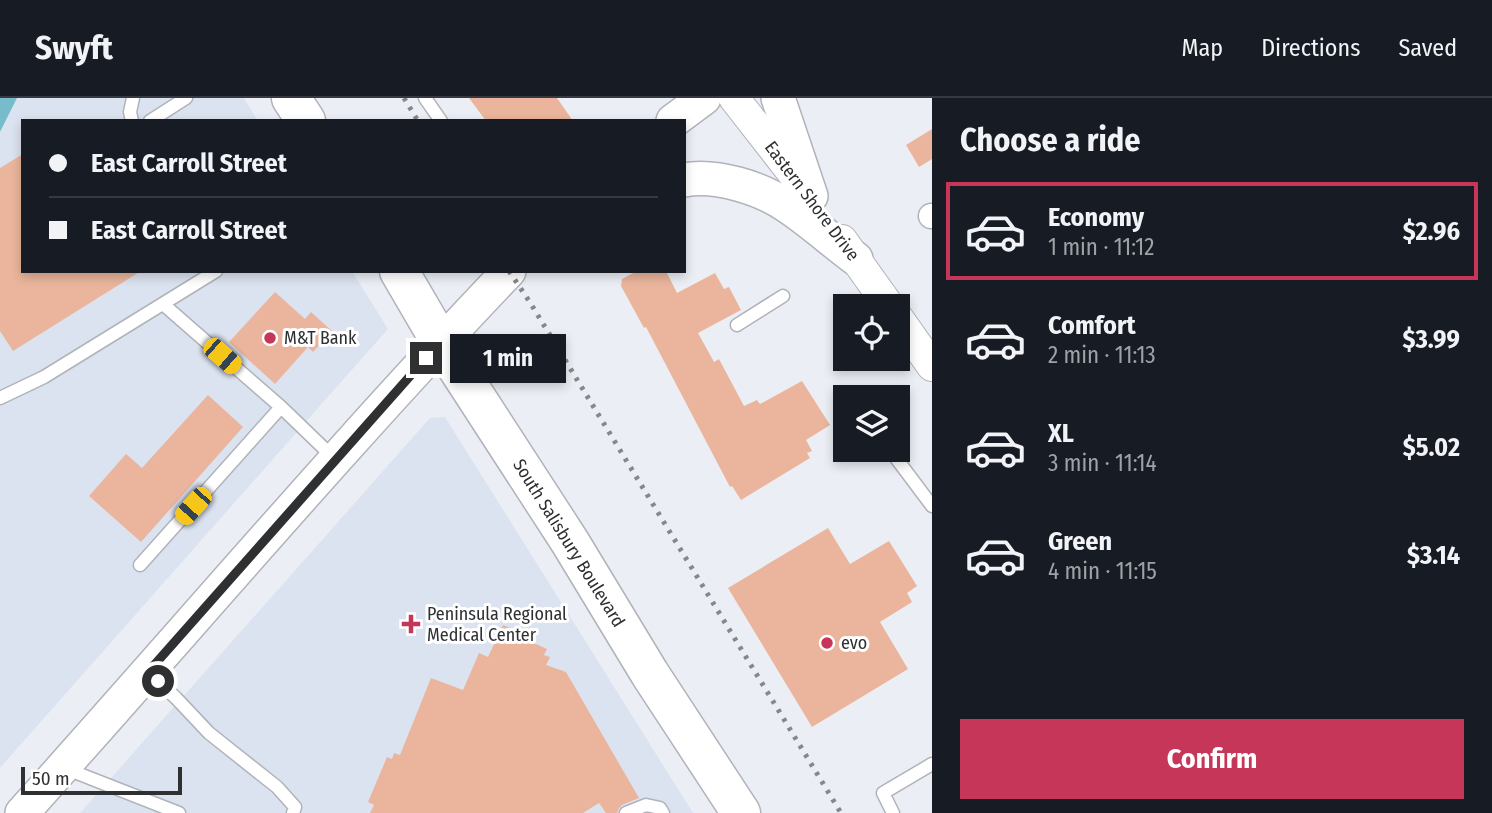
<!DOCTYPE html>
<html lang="en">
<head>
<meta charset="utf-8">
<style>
  :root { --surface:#171b24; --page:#242831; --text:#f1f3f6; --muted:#9ea1a6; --line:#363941; --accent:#c63659 }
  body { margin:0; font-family:"Fira Sans Condensed",sans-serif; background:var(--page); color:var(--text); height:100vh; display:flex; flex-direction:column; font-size:26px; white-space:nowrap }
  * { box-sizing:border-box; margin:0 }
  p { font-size:23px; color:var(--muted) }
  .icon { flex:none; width:38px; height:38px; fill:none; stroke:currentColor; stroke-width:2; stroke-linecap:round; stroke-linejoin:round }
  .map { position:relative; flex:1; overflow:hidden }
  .drawer { display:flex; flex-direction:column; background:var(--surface); width:560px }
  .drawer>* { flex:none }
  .top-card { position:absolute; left:21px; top:21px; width:665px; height:154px; border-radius:0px; box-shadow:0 4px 10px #0003; display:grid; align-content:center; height:154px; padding:0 28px; background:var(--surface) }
  .fabs { position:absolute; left:833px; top:196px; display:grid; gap:14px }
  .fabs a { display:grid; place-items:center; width:77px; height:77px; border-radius:0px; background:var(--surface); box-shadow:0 4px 10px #0003; font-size:35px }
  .scale { position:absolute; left:21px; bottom:18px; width:161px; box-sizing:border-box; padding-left:7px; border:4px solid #2f3032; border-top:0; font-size:19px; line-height:24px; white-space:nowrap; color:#2f3032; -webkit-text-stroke:5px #fff; paint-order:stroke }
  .end { position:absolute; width:32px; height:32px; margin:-16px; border:9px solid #2f3032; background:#fff; box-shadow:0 0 0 4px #fff }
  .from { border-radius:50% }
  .bubble { position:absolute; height:49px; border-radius:0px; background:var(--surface); box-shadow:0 4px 10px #0003; font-size:23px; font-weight:700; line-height:49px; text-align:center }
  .car { position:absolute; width:21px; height:42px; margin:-21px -10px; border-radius:9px; box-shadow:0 0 5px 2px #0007; background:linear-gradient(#f5c518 24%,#345 0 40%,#f5c518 0 76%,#345 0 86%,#f5c518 0) }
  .top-card b { display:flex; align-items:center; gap:24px; height:66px; font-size:26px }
  .top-card b+b { border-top:2px solid var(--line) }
  .top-card i { width:18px; height:18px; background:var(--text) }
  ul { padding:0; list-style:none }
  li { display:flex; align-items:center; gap:21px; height:98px; margin:0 14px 10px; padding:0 14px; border:4px solid transparent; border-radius:0px }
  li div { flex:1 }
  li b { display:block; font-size:26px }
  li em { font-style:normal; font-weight:700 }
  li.selected { border-color:var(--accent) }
  li>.icon { width:63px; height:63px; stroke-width:1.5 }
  h2 { padding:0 28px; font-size:32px; line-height:84px }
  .cta { display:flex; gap:14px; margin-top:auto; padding:14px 28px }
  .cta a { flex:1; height:80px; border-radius:0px; background:var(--accent); color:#fff; font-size:28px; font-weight:700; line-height:80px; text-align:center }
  header { display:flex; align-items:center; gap:42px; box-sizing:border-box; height:98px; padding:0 35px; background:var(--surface); border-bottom:2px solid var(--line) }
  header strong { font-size:33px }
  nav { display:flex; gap:38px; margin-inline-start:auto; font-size:24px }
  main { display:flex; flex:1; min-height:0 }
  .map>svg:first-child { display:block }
  .built { fill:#dce3f0 }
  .water { fill:#78bbca }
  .building { fill:#eab59c }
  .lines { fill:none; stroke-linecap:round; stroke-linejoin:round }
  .service-casing { stroke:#b0b3b9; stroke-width:15 }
  .minor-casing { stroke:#b0b3b9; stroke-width:27 }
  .tertiary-casing { stroke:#b0b3b9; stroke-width:32 }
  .secondary-casing { stroke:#b0b3b9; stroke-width:36 }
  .primary-casing { stroke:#b0b3b9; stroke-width:41 }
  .service { stroke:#fff; stroke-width:12 }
  .minor { stroke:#fff; stroke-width:24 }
  .tertiary { stroke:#fff; stroke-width:30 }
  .secondary { stroke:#fff; stroke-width:33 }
  .primary { stroke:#fff; stroke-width:38 }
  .rail { stroke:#85878b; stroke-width:5; stroke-dasharray:3.5 7; stroke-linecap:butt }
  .route { stroke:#2f3032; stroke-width:9 }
  .poi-dot { fill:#c63659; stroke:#fff; stroke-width:2.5 }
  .labels { text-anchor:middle; stroke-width:6; stroke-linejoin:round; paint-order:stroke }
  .street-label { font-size:18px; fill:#2f3032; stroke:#fff }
  .poi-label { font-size:18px; fill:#2f3032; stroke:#fff; text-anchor:start }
</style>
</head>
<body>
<header>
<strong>Swyft</strong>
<nav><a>Map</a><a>Directions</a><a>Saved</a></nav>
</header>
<main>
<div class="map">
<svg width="932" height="715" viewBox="0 0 932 715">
  <rect width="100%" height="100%" fill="#ebeff5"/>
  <path class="built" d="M17 0H244L258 23H23V173H352L388 231 0 670V34Z
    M445 319 693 715H80L430 320Z"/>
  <path class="water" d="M0 0H17L0 34Z"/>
  <path class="building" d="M469 0H557L573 23H486Z
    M932 31V61L919 69 906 47Z
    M23 56V173H141L13 253 0 233V70Z
    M637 173H666L677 195 715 175 724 191 729 189 741 212 698 235 714 264 719 261 744 308 757 302 760 306 802 283 830 327 806 342 812 353 807 355 810 360 741 402 732 388 730 389 646 229 644 230 621 188 622 181Z
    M275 194 305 221 311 214 332 233 313 254 308 249 275 286 229 244Z
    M208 297 243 329 141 444 89 398 126 356 142 370Z
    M828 430 850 466 889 443 917 488 907 495 912 504 880 524 908 571 812 629 728 490Z
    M503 527 530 538 527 542 547 551 544 557 550 559 546 567 566 574 639 700 622 707 619 710 617 715H606L599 705 583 715H370L374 707 368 704 387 659 392 661 394 655 400 657 431 580 463 592 479 555 488 559Z"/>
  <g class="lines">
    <g class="service-casing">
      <path id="service" d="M425 0 441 23
        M132 23 130 14 133 0
        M150 23 186 0
        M163 206 281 309 335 361
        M737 227 783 198
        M0 300 44 279 216 173
        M890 352 932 408
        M140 467 281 309
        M148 574 176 600 209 635 277 689 295 709 293 715
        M66 666 77 675 179 715
        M626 715 646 707 660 710 663 715
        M893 715 883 695 932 666"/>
    </g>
    <g class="minor-casing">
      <path id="minor" d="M931 118H932"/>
    </g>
    <g class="tertiary-casing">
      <path id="tertiary" d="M734 0 805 91
        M842 142 889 208
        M898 220 932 268"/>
    </g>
    <g class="secondary-casing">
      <path id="secondary" d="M778 0 811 98
        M673 23 704 0
        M684 82C716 76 761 90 787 108 811 124 833 144 856 161
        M22 715C184 535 341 349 509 173"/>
    </g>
    <g class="primary-casing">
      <path id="primary" d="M291 0 306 23
        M399 173 441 245 570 444 650 576 741 715"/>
    </g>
    <use href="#service" class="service"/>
    <use href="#minor" class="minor"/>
    <use href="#tertiary" class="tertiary"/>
    <use href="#secondary" class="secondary"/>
    <use href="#primary" class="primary"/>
    <path class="rail" d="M404 0 418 23
      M509 173 531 206 841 715"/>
  </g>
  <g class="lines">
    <path class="route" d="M158 583 148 574 426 260"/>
  </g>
  <g class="poi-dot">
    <circle cx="270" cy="240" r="7"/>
    <path d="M407.5 515.5h7v7h7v7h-7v7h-7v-7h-7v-7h7z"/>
    <circle cx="827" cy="545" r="7"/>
  </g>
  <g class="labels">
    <g class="street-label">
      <text transform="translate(812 103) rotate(53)" y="6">Eastern Shore Drive</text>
      <text transform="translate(569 445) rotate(58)" y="6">South Salisbury Boulevard</text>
    </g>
    <g class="poi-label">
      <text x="284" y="246">M&amp;T Bank</text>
      <text x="427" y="522">Peninsula Regional<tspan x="427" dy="21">Medical Center</tspan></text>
      <text x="841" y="551">evo</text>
    </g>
  </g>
</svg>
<div class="fabs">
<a><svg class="icon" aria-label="locate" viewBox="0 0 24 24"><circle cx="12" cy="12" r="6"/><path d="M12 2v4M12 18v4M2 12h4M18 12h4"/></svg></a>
<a><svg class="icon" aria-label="layers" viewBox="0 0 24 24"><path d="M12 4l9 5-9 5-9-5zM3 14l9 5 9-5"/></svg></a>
</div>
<div class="scale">50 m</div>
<i class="end from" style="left:158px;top:583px"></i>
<i class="end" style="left:426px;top:260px"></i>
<div class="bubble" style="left:450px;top:236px;width:116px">1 min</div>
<i class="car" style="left:222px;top:258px;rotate:131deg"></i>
<i class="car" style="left:193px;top:408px;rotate:222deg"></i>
<div class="top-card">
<b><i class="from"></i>East Carroll Street</b>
<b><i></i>East Carroll Street</b>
</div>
</div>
<section class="drawer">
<h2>Choose a ride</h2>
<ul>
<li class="selected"><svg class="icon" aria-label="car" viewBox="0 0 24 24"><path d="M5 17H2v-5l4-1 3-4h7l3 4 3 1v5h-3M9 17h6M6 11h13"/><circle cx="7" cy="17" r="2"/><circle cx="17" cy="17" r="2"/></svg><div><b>Economy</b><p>1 min · 11:12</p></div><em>$2.96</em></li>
<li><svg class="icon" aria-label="car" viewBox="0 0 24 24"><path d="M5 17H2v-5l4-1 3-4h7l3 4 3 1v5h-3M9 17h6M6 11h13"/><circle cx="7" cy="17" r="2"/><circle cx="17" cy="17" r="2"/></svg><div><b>Comfort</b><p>2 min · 11:13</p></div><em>$3.99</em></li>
<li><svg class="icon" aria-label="car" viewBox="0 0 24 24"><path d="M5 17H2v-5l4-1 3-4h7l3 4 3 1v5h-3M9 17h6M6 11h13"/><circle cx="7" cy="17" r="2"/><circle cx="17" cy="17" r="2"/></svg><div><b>XL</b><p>3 min · 11:14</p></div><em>$5.02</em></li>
<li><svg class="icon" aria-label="car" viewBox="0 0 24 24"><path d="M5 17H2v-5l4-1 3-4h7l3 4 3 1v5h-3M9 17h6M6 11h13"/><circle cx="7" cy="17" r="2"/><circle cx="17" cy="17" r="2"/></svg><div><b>Green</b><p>4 min · 11:15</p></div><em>$3.14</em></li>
</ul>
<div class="cta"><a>Confirm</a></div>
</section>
</main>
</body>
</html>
